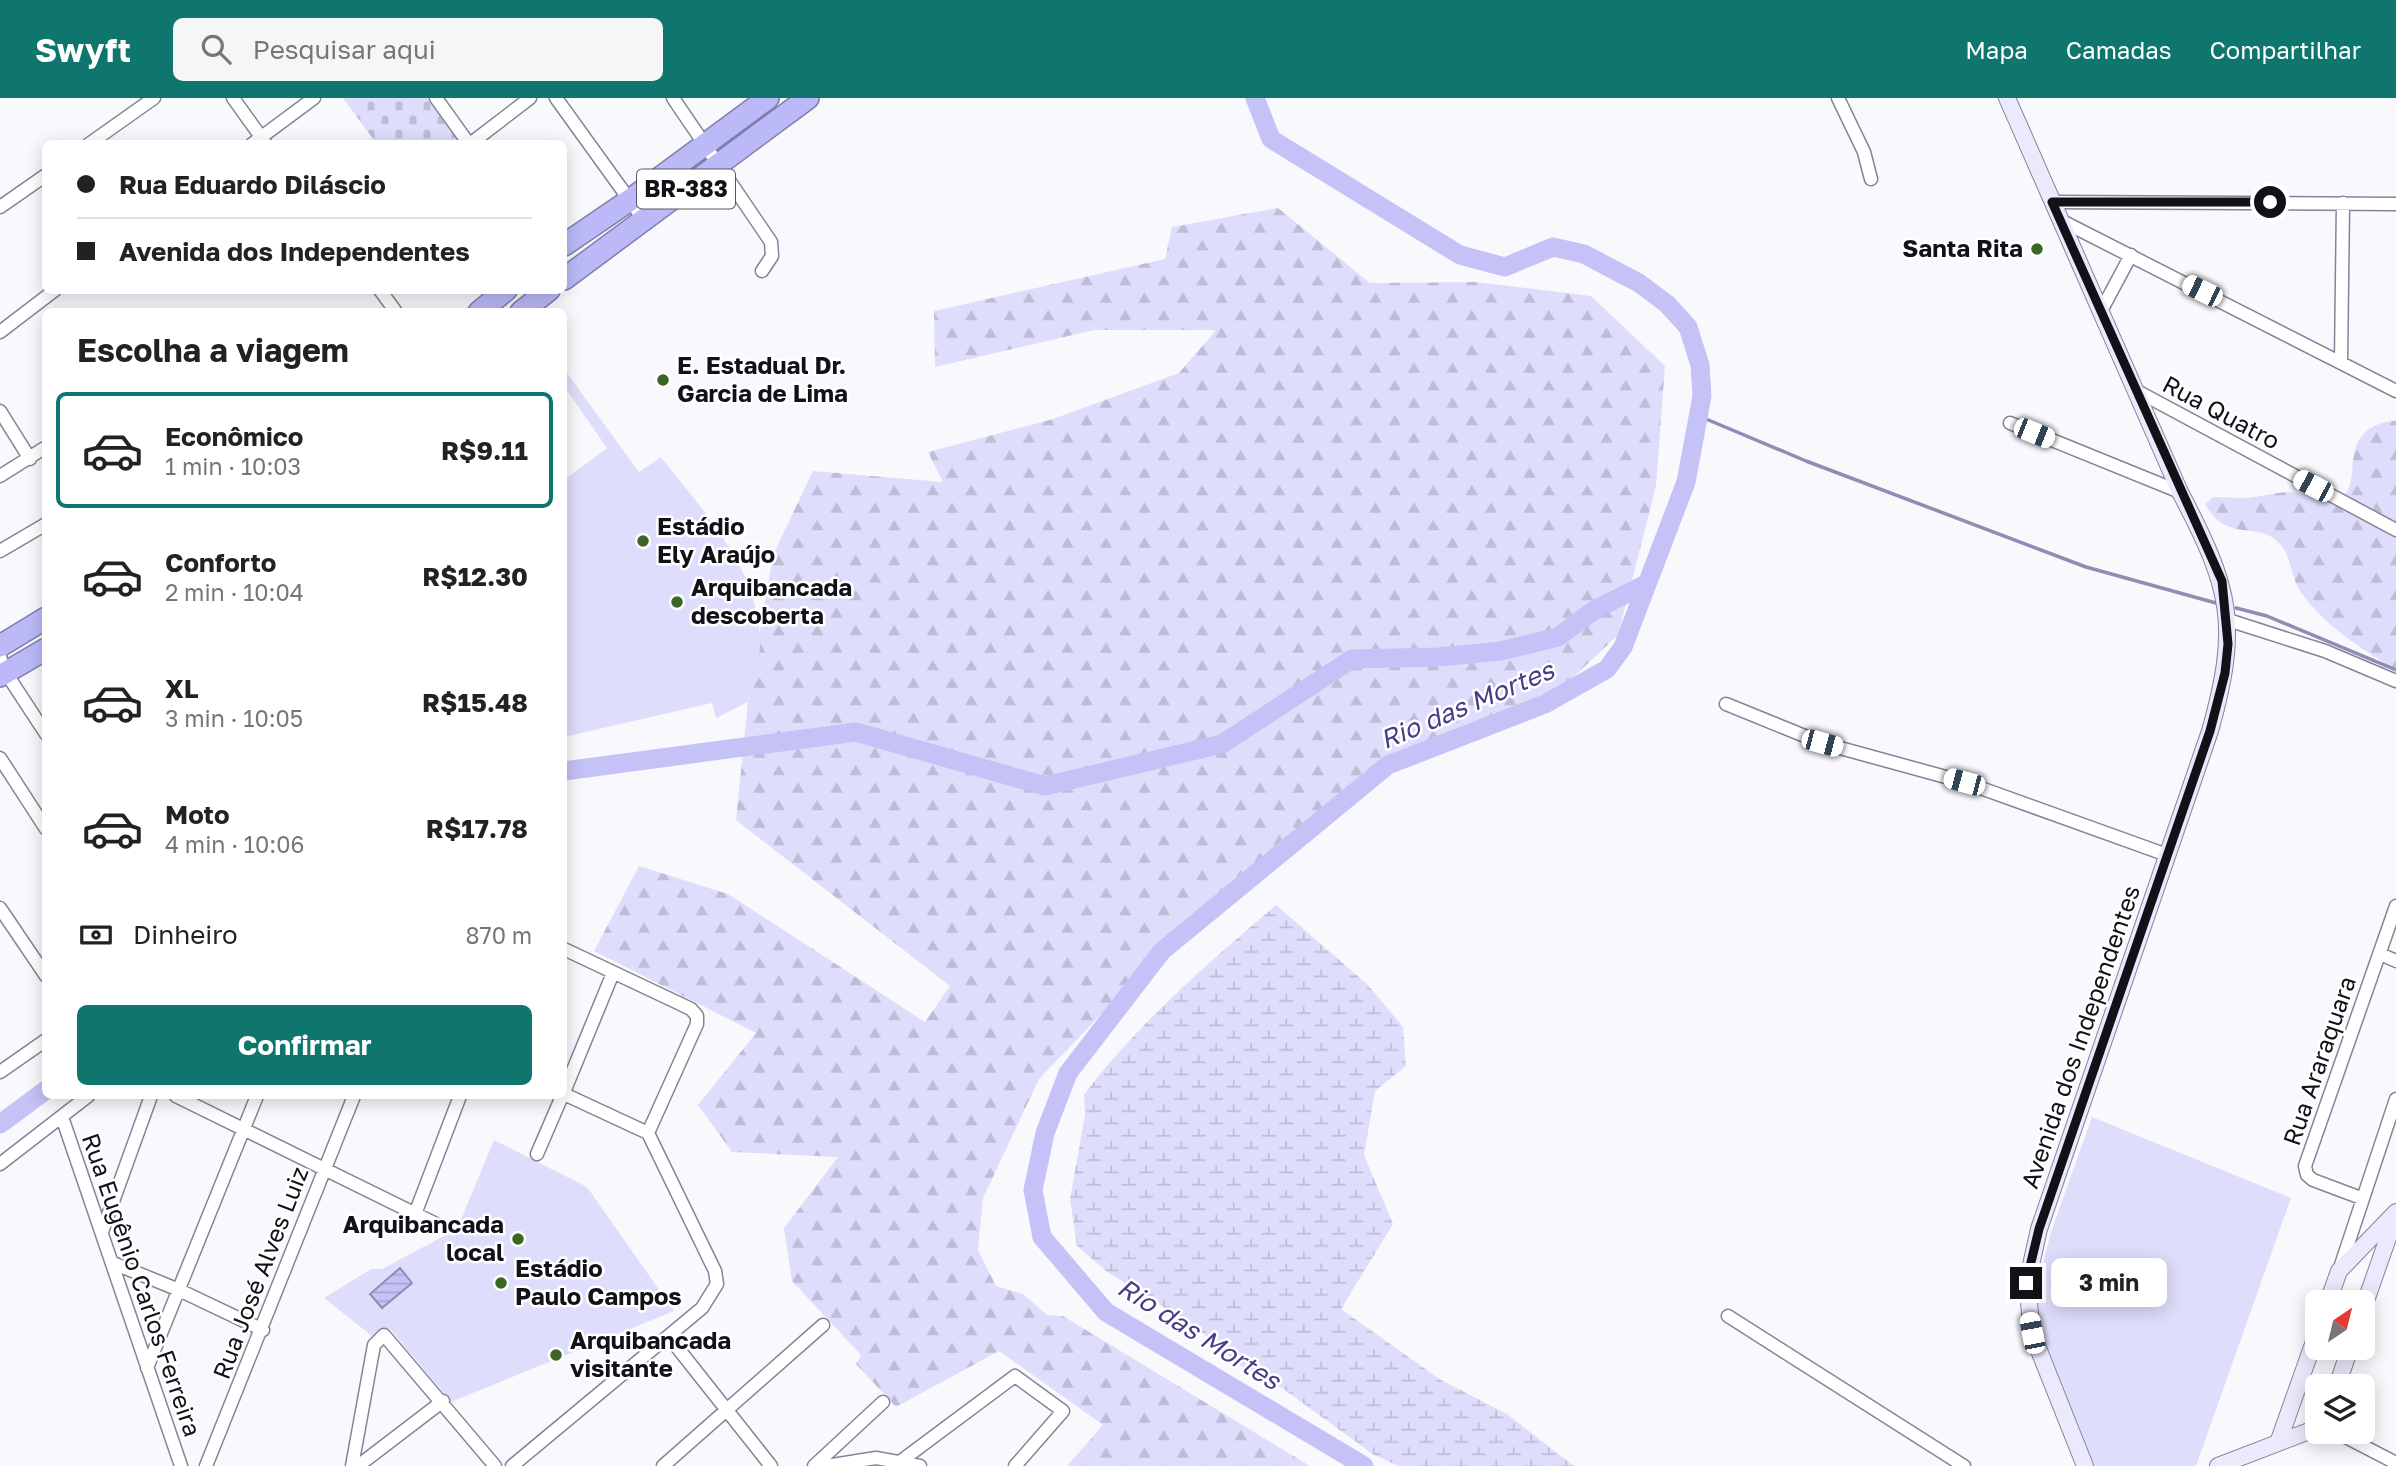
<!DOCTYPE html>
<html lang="pt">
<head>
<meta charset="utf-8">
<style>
  :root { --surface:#fff; --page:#f6f6f6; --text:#222; --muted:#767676; --line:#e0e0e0; --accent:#0f766e }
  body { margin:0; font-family:"Golos Text",sans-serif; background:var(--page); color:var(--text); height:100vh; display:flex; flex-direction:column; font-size:26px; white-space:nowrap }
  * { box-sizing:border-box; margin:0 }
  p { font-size:23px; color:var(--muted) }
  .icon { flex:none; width:38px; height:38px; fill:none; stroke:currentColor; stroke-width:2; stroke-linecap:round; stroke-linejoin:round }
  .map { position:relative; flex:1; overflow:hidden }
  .panel { position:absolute; left:42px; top:210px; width:525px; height:791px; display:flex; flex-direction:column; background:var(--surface); border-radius:10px; box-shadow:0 4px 18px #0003 }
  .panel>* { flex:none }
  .banner { position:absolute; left:42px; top:42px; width:525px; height:154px; border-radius:10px; box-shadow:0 4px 18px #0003; display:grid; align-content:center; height:154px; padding:0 35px; background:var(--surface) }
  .needle { width:46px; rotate:35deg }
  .fabs { position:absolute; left:2305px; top:1192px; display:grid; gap:14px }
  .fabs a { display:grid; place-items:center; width:70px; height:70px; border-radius:10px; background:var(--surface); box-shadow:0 4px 18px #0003; font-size:35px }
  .end { position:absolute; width:32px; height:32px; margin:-16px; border:9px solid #111118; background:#fff; box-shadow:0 0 0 4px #fff }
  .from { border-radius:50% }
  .bubble { position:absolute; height:49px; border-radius:10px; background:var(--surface); box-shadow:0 4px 18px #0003; font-size:23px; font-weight:700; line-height:49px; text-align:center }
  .car { position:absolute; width:21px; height:42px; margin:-21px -10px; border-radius:9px; box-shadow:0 0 5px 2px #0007; background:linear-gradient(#fff 24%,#345 0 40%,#fff 0 76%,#345 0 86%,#fff 0) }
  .banner b { display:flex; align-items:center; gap:24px; height:66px; font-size:26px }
  .banner b+b { border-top:2px solid var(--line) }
  .banner i { width:18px; height:18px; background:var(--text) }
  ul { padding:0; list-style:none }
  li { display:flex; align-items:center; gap:21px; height:116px; margin:0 14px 10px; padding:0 21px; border:4px solid transparent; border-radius:10px }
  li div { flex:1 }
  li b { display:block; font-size:26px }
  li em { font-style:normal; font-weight:700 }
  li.active { border-color:var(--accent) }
  li>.icon { width:63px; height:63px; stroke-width:1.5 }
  h2 { padding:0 35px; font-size:32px; line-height:84px }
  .pay { display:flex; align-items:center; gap:18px; height:77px; padding:0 35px; font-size:26px }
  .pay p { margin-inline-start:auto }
  .action { display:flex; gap:14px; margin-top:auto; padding:14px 35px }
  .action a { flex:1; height:80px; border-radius:10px; background:var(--accent); color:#fff; font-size:28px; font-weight:700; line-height:80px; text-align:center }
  header { display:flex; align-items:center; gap:42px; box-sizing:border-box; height:98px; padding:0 35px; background:var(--accent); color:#fff }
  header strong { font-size:33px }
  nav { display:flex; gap:38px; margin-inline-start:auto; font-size:24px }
  .search { width:490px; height:63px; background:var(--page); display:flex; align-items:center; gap:18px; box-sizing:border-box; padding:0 24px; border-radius:10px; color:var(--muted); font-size:26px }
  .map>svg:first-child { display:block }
  .forest { fill:url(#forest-firs) }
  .wetland { fill:url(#wetland-marsh) }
  .cemetery { fill:url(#cemetery-stones) }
  .pitch { fill:#dedefc }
  .water { fill:url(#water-rules); stroke:#8e8db3; stroke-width:2 }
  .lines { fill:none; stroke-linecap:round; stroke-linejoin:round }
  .stream { stroke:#8e8db3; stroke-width:3.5 }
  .river { stroke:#c4c2f6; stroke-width:19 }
  .street-casing { stroke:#858497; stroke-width:15 }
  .secondary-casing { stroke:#858497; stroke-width:18 }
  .highway-casing { stroke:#807eaa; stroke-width:24 }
  .street { stroke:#fff; stroke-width:12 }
  .secondary { stroke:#ebeafd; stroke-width:16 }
  .highway { stroke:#bbb9f8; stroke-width:21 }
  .route { stroke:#111118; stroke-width:9 }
  .poi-dot { fill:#3b6623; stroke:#fff; stroke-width:2.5 }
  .labels { text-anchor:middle; stroke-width:5; stroke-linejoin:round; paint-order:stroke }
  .shield { fill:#fff; stroke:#58585d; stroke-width:2 }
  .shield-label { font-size:23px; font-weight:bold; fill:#111118 }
  .poi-label { font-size:24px; font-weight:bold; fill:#111118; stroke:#fff; text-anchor:start }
  .street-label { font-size:24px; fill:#111118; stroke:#fff }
  .water-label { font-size:26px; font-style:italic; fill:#473d88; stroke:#fff }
</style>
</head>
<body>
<header>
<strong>Swyft</strong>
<div class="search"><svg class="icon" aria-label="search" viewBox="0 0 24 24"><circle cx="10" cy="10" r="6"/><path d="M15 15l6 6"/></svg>Pesquisar aqui</div>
<nav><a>Mapa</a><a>Camadas</a><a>Compartilhar</a></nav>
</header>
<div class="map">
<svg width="2396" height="1368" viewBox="0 0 2396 1368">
  <defs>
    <pattern id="forest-firs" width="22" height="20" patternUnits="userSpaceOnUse" patternTransform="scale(1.75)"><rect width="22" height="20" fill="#dedefc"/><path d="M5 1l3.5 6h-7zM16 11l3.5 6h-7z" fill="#bdbdd7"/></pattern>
    <pattern id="wetland-marsh" width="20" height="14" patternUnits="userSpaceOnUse" patternTransform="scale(1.75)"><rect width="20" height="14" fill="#dedefc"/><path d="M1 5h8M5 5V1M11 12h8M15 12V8" fill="none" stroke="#bdbdd7"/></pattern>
    <pattern id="cemetery-stones" width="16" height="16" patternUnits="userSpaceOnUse" patternTransform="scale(1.75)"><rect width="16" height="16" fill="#dedefc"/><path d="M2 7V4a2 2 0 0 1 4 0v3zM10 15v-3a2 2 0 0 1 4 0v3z" fill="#bdbdd7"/></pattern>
    <pattern id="water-rules" width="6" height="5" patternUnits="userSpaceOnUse" patternTransform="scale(1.75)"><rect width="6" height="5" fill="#c4c2f6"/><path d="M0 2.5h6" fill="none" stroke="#a7a6d2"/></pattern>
  </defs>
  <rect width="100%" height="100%" fill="#f9f9fd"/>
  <path class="forest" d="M1278 110 1370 185 1476 184 1591 198 1665 268 1656 388 1618 537 1545 606 1388 667 1162 853 1039 981 983 1100 978 1152 996 1188 1023 1196 1047 1217 1063 1218 1310 1368H1067L1103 1327 999 1253 896 1309 856 1266 861 1257 792 1183 784 1130 838 1059 732 1054 698 1007 756 935 594 853 639 768 728 796 925 924 950 888 736 722 748 604 773 457 813 373 943 384 928 354 1053 321 1179 275 1216 232H1094L935 269 934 213 1165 161 1172 129Z
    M2390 323H2396V572C2362 551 2323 527 2300 493 2290 478 2292 457 2278 444 2255 422 2227 446 2205 406L2213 399 2247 400 2285 394 2340 399C2366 388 2333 334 2390 323Z"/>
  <path class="wetland" d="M1276 807 1368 887 1403 929 1406 968 1375 993 1364 1057 1393 1126 1341 1211 1441 1282 1507 1316 1574 1368H1399L1374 1357 1282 1290 1255 1280 1197 1230 1106 1173 1077 1148 1070 1101 1085 1017 1084 997C1138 925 1207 866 1276 807Z"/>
  <path class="cemetery" d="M343 0H427L461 45H376Z"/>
  <path class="pitch" d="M564 271 639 374 661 359C702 412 758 470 760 541 761 561 752 584 748 604L716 620 712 605 564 639V382L607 350 564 288Z
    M2092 1019 2291 1100 2196 1368H2094L2048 1264 2041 1240 2036 1192 2051 1134Z
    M494 1042 587 1089 674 1213 451 1304 390 1231 372 1238 324 1200 371 1171H382L457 1131Z"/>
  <path class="water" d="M400 1170 412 1185 382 1210 370 1196Z"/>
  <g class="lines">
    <path class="stream" d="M1699 318 1806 363 2086 469 2216 505
      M2236 510 2267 518 2396 572"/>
    <path class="river" d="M1255 0 1271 41 1460 157 1505 169 1553 149 1584 156 1639 185 1667 206 1688 229 1700 267 1702 298 1686 384 1623 549 1607 571 1545 606 1388 667 1162 853 1068 975 1045 1035 1033 1092 1042 1139 1106 1214 1364 1368
      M564 673 856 634 1045 688 1222 646 1352 561 1438 559 1501 553 1558 539 1596 511 1644 487
      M0 1026 46 992"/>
    <g class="street-casing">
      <path id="street" d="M233 0 266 46
        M436 0 469 46
        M556 0 644 122
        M673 0 771 144 772 158 762 173
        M1838 0 1864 54 1871 81
        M89 46 154 0
        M252 46 314 0
        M470 46 530 0
        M2052 104 2396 106
        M0 109 46 77
        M2064 124 2396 293
        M380 192 396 214
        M2101 213 2131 157
        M0 234 55 192
        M2341 264 2343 105
        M2137 293 2396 432
        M0 313 30 361
        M2010 325 2180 394
        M0 378 46 349
        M0 453 46 426
        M2228 522 2325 553 2396 583
        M0 559 6 575 46 636
        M1726 606 1822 645 1964 684 2167 757
        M0 660 46 731
        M0 810 46 878
        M564 851 691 911 697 918V926L648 1035
        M2380 856 2396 863
        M0 974 46 942
        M564 994 613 875
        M176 998 440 1128
        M62 1019 181 1368
        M537 1056 562 998
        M0 1066 88 998
        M2361 1100 2313 1082 2307 1077 2305 1068 2396 808
        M415 1116 460 998
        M102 1134 151 998
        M113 1165 179 1192 263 1232
        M2340 1170 2396 1001
        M1728 1218 1964 1368
        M669 1239 771 1368
        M147 1270 257 998
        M2336 1334 2396 1365
        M901 1363 1015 1278 1063 1313 1015 1368
        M206 1368 354 998
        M352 1368 374 1247 384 1237 495 1368
        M358 1368 443 1303
        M512 1368 702 1210 717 1186 715 1173 648 1035 564 996
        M663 1368 823 1227
        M814 1368 883 1304
        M826 1368 876 1360 920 1368"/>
    </g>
    <g class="secondary-casing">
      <path id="secondary" d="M2007 0 2180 394C2231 491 2240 526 2210 633L2039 1131 2027 1185 2032 1235 2085 1368
        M2328 1204 2339 1173 2396 1114
        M2362 1214 2396 1117
        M2337 1288 2350 1250
        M2278 1345 2317 1235
        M2218 1368 2317 1330"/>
    </g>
    <g class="highway-casing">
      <path id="highway" d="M564 147 630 102 768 0
        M564 181 808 0
        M479 214 506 192
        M521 214 549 192
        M0 548 46 520
        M0 578 46 551"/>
    </g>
    <use href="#street" class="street"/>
    <use href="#secondary" class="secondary"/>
    <use href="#highway" class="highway"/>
  </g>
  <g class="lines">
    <path class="route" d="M2026 1185 2039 1131 2210 633 2225 575 2228 546 2222 483 2052 104H2270"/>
  </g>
  <g class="poi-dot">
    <circle cx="2037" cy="151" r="7"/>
    <circle cx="663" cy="282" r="7"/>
    <circle cx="643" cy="443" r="7"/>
    <circle cx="677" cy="504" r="7"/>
    <circle cx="518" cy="1141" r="7"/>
    <circle cx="501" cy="1185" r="7"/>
    <circle cx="556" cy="1257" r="7"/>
  </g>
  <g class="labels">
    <rect class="shield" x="637" y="71.5" width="98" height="39" rx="5"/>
    <g class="shield-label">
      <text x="686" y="99">BR-383</text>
    </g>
    <g class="poi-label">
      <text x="2023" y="159" text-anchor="end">Santa Rita</text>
      <text x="677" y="276">E. Estadual Dr.<tspan x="677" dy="28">Garcia de Lima</tspan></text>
      <text x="657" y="437">Estádio<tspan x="657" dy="28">Ely Araújo</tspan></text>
      <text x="691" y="498">Arquibancada<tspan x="691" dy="28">descoberta</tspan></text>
      <text x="504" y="1135" text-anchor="end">Arquibancada<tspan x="504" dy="28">local</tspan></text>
      <text x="515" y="1179">Estádio<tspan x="515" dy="28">Paulo Campos</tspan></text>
      <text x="570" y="1251">Arquibancada<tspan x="570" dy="28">visitante</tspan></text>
    </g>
    <g class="street-label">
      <text transform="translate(2221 315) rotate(28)" y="8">Rua Quatro</text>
      <text transform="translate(2081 939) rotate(-71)" y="8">Avenida dos Independentes</text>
      <text transform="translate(2320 963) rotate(-71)" y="8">Rua Araraquara</text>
      <text transform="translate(261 1175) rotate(-69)" y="8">Rua José Alves Luiz</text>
      <text transform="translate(141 1187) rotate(71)" y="8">Rua Eugênio Carlos Ferreira</text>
    </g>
    <g class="water-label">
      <text transform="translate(1467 607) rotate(-23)" y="9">Rio das Mortes</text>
      <text transform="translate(1199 1236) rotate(32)" y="9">Rio das Mortes</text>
    </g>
  </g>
</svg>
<div class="fabs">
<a><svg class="needle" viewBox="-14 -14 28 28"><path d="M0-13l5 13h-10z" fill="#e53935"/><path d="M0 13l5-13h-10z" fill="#767676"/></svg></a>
<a><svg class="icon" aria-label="layers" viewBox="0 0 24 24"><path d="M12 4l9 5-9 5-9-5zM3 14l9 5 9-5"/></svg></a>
</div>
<i class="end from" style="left:2270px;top:104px"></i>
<i class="end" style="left:2026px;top:1185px"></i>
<div class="bubble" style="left:2051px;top:1160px;width:116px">3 min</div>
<i class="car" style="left:2202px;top:193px;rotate:296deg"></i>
<i class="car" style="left:2034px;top:335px;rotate:112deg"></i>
<i class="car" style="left:2313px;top:388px;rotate:298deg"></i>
<i class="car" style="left:1822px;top:645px;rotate:105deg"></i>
<i class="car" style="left:1964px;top:684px;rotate:285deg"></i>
<i class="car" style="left:2032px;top:1235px;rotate:349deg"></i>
<div class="banner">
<b><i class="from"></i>Rua Eduardo Diláscio</b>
<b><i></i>Avenida dos Independentes</b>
</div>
<section class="panel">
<h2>Escolha a viagem</h2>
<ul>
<li class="active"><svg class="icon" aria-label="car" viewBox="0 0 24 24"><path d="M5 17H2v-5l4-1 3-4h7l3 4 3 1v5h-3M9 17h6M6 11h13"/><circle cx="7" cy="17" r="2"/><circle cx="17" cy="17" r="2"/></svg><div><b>Econômico</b><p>1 min · 10:03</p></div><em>R$9.11</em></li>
<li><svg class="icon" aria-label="car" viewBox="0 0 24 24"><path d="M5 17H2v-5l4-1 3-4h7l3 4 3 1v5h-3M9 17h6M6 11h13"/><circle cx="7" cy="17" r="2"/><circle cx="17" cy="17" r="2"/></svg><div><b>Conforto</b><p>2 min · 10:04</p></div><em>R$12.30</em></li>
<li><svg class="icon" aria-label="car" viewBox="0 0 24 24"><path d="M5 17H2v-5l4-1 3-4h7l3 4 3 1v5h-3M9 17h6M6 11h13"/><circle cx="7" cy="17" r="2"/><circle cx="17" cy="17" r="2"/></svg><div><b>XL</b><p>3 min · 10:05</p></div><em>R$15.48</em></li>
<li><svg class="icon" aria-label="car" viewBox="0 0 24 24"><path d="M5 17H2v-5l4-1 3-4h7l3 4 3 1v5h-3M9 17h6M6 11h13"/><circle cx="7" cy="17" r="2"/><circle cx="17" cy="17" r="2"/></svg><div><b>Moto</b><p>4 min · 10:06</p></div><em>R$17.78</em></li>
</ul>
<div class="pay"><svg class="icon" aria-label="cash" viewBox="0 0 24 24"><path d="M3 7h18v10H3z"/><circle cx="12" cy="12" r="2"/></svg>Dinheiro<p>870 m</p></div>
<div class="action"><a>Confirmar</a></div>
</section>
</div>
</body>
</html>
